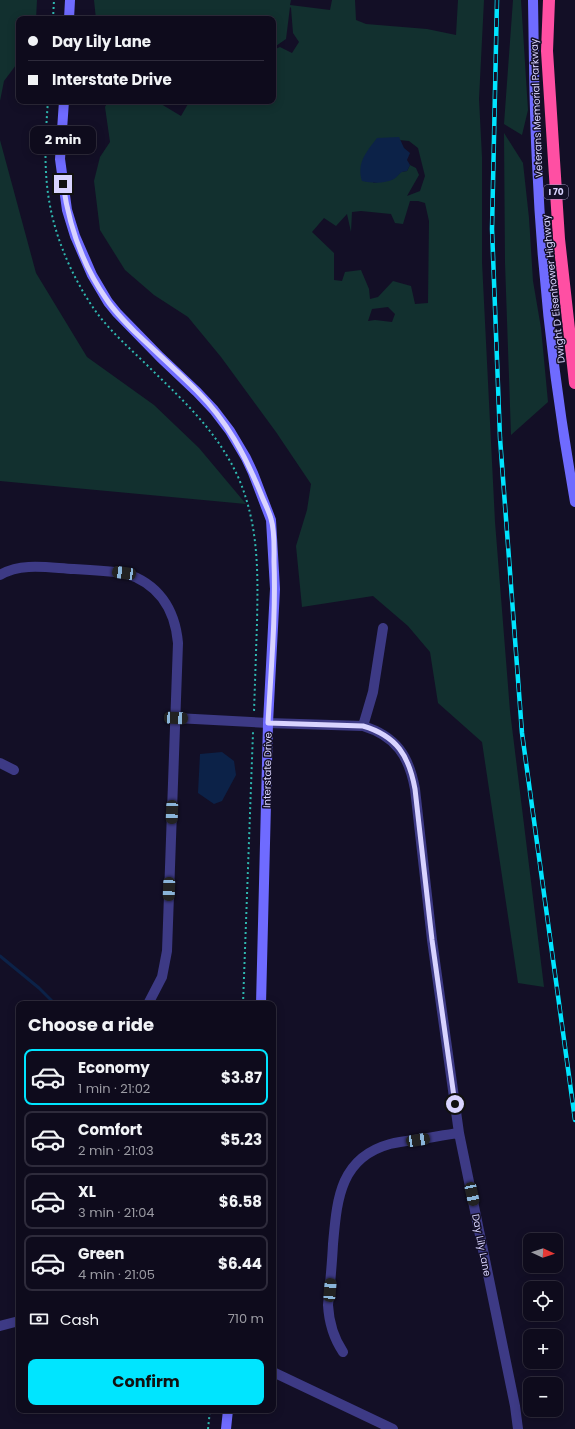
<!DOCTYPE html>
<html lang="en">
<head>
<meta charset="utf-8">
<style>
  :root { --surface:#0e0b1c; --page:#171425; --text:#f1f3f6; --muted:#9b9ba3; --line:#2e2b3b; --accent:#00e5ff }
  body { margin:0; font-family:Poppins,sans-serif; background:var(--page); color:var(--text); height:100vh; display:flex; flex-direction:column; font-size:15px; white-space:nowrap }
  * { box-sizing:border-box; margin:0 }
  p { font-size:13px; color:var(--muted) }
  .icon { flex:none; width:22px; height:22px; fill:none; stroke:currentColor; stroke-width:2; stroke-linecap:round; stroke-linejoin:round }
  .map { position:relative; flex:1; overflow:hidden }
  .drawer { position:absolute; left:16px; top:1001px; width:260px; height:412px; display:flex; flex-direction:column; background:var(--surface); border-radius:8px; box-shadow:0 2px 10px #0003,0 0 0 1px var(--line) }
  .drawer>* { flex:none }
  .hud { position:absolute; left:16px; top:16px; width:260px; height:88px; border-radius:8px; box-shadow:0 2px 10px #0003,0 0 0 1px var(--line); display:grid; align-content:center; height:88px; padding:0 12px; background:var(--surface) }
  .needle { width:26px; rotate:93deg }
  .buttons { position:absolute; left:523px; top:1233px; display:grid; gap:8px }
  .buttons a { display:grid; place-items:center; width:40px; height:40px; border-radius:8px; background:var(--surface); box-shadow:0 2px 10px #0003,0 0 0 1px var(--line); font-size:20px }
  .end { position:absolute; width:18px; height:18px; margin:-9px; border:5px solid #d9d4ff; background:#111; box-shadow:0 0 0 2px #111 }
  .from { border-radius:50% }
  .bubble { position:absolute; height:28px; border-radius:8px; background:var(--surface); box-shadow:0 2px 10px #0003,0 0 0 1px var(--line); font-size:13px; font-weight:700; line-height:28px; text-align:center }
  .car { position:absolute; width:12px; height:24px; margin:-12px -6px; border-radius:5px; box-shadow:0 0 3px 1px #0007; background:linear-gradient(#222 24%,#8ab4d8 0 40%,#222 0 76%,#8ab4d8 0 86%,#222 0) }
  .hud b { display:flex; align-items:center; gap:14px; height:38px; font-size:15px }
  .hud b+b { border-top:1px solid var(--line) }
  .hud i { width:10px; height:10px; background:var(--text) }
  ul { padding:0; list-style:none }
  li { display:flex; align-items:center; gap:12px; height:56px; margin:0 8px 6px; padding:0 4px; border:2px solid var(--line); border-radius:8px }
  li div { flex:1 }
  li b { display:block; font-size:15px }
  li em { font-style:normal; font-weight:700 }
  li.active { border-color:var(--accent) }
  li>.icon { width:36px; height:36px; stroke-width:1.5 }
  h2 { padding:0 12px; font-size:18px; line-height:48px }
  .pay { display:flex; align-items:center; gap:10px; height:44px; padding:0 12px; font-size:15px }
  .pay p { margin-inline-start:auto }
  .button { display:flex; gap:8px; margin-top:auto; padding:8px 12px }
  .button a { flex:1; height:46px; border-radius:8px; background:var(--accent); color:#111; font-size:16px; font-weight:700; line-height:46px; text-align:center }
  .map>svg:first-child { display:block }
  .green { fill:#12302f; fill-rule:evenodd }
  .water { fill:#0c2248 }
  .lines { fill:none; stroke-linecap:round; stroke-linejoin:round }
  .stream { stroke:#0c2248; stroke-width:3 }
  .path { stroke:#2fb8b0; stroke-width:2; stroke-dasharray:2 3; stroke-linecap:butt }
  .street { stroke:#3d3a85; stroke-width:10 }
  .secondary { stroke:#6f6bff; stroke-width:10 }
  .highway { stroke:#ff4fa3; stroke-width:12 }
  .rail-casing { stroke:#00e5ff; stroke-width:4.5 }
  .rail { stroke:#130f26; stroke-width:3; stroke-dasharray:9; stroke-linecap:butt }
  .route { stroke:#d9d4ff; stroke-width:5 }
  .labels { text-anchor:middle; stroke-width:3; stroke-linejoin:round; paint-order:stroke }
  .shield { fill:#130f26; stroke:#9e99be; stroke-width:1 }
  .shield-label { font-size:9px; font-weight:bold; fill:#d9d4ff }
  .street-label { font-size:10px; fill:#d9d4ff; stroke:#130f26 }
</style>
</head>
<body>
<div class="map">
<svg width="575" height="1429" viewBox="0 0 575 1429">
  <rect width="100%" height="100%" fill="#130f26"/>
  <path class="green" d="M0 0H37L36 19H19V61L4 81 0 101Z
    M94 0H291L290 5 330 10 332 0H355L356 20 366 24 427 29 456 35 458 0H484L479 99 482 157V262L495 522 510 711 544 987 518 983 482 742 438 703 430 652 408 626 373 596 302 607 296 546 307 510 311 484 276 432 221 357 188 317 154 295 125 270 100 230 94 181 100 157 110 142 105 107 108 101H156L181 116 188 104 197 101H273V50L280 47 292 53 299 42 293 33 291 8 290 7 286 39 273 48V19H96ZM399 140 409 141 418 148 425 176 420 191 407 196 419 175 416 168 410 165 407 171 401 172 393 179 373 183ZM410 201H418L425 203 429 221 428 303 415 304 411 286 393 281 378 297 370 299 369 289 361 270 345 272 342 281 334 280V253L312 232 324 218 336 226 347 214 351 232 352 212 361 211 391 214 395 223 403 224ZM388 307 395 314 392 322 375 320 368 321 372 309Z
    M513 0H521L528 110 522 135 504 124Z
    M504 133 523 163 529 218 533 281 541 328 548 402 511 435 505 263Z
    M0 140 36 273 87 357 154 405 199 448 246 504 0 481Z"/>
  <path class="water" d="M399 137 404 148 410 153 407 160 410 165 407 171C398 172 400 175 394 179 384 184 372 183 362 181 356 163 367 151 377 138Z
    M222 752 234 761 236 775 222 801 214 804 198 793 200 754Z"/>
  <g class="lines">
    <path class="stream" d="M0 956 39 988 55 1004"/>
    <path class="path" d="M53 19 54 0
      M48 101C43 166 43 210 72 271 80 287 89 303 100 317 116 337 135 353 153 371 187 404 219 434 239 479 259 527 258 573 257 623 256 653 255 682 254 712
      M243 1004 253 732
      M208 1429 210 1410"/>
    <path class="street" d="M0 575C22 562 50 568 74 569 91 570 108 571 124 573 158 583 175 609 178 643L167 951 162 977 148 1004
      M176 718 268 723 363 726C396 736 409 756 415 789L432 940 459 1133 515 1406 518 1429
      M363 726 373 692 383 628
      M0 763 14 770
      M0 1326 19 1321
      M343 1352C333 1337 329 1323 328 1305 330 1285 332 1265 333 1244 337 1201 339 1158 390 1144 398 1142 406 1141 414 1140 429 1138 444 1135 459 1133
      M273 1372 393 1429"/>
    <path class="secondary" d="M533 0C534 54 534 109 537 163 542 277 555 391 575 502
      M69 19 70 0
      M64 101 60 159 67 210 75 236 92 275 108 302 117 313 160 357 197 392 214 410 230 431 246 458 253 473 271 520 275 589 268 723 261 1004
      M226 1429 228 1410"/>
    <path class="highway" d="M549 0 547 51 559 239 575 383"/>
    <g class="rail-casing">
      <path id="rail" d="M497 0 492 229 500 438 522 733 575 1120"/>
    </g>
    <use href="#rail" class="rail"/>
  </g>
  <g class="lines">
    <path class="route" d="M63 184C69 226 83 266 107 300 115 312 125 322 135 332 156 352 177 371 197 391 227 421 245 455 261 494 264 502 269 511 271 519 275 531 274 549 274 562 276 615 271 669 268 723L363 726C397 736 409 756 415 789L432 940 455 1104"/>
  </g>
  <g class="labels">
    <rect class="shield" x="544" y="185" width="24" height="14" rx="3"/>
    <g class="shield-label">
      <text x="556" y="195">I 70</text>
    </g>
    <g class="street-label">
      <text transform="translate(536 108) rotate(-92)" y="4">Veterans Memorial Parkway</text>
      <text transform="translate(553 289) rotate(-96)" y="4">Dwight D Eisenhower Highway</text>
      <text transform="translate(267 770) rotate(-89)" y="4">Interstate Drive</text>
      <text transform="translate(482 1245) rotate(79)" y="4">Day Lily Lane</text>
    </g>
  </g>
</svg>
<div class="buttons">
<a><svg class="needle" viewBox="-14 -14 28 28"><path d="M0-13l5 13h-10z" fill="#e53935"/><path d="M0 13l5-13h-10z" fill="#9b9ba3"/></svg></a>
<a><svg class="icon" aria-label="locate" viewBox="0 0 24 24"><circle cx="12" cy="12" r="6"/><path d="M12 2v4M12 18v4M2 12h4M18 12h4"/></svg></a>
<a>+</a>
<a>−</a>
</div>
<i class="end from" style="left:455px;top:1104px"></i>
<i class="end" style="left:63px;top:184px"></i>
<div class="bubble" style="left:30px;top:126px;width:66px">2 min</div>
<i class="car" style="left:124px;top:573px;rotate:278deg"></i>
<i class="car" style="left:176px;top:718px;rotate:93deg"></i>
<i class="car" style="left:172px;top:812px;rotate:182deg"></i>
<i class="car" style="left:169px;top:889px;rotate:182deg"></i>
<i class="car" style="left:418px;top:1140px;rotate:81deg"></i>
<i class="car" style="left:472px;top:1194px;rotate:168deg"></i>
<i class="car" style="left:330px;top:1290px;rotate:5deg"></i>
<div class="hud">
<b><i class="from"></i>Day Lily Lane</b>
<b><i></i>Interstate Drive</b>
</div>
<section class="drawer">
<h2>Choose a ride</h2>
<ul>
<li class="active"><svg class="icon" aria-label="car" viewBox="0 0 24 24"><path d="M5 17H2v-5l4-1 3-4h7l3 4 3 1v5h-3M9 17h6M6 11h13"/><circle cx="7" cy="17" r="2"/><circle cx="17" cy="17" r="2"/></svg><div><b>Economy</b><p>1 min · 21:02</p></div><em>$3.87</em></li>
<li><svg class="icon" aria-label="car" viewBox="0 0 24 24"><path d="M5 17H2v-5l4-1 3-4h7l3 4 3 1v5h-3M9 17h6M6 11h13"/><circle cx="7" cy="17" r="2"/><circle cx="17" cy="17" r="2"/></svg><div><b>Comfort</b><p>2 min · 21:03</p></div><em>$5.23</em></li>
<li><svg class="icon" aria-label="car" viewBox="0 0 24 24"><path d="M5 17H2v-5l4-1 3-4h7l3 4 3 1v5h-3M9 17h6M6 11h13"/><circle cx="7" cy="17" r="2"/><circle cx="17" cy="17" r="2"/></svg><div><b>XL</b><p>3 min · 21:04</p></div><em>$6.58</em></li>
<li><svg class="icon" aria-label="car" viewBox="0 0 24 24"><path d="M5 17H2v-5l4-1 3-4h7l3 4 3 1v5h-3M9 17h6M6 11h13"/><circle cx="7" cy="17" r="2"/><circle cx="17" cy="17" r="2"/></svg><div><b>Green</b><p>4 min · 21:05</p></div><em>$6.44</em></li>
</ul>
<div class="pay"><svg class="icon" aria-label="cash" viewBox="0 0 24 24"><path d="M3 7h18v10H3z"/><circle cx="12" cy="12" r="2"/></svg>Cash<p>710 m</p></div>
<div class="button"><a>Confirm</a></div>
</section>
</div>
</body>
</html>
